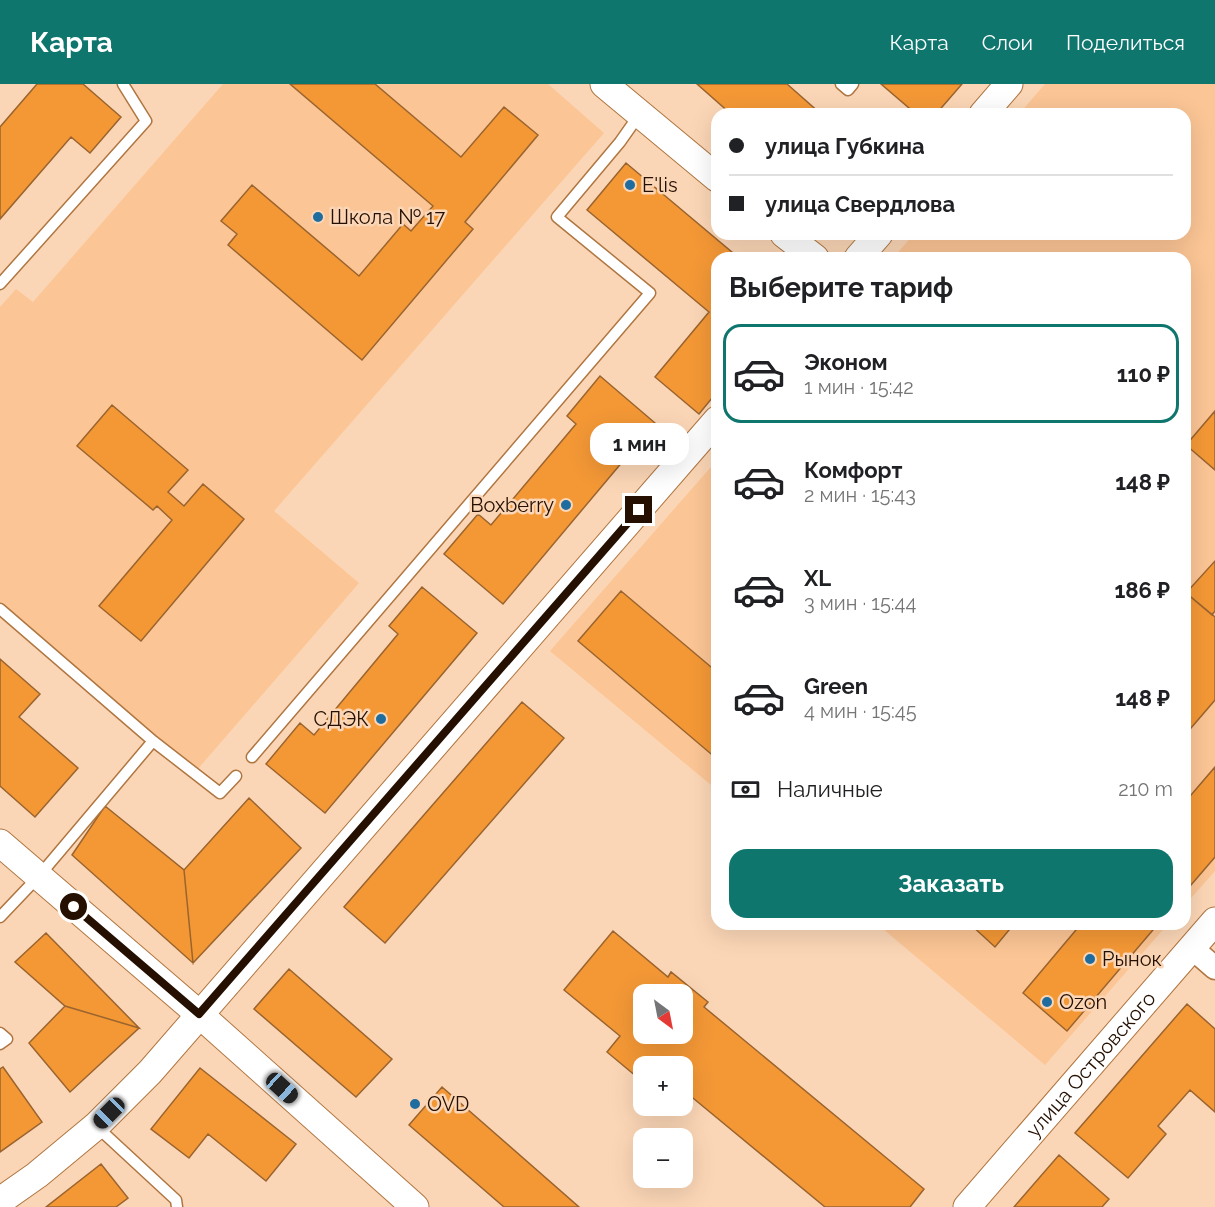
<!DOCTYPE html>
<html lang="ru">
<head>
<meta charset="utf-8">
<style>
  :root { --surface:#fff; --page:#f2f2f2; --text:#202124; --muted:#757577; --line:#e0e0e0; --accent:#0f766e }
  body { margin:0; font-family:Raleway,sans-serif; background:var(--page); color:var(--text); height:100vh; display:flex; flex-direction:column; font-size:22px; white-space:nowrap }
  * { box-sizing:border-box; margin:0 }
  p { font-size:20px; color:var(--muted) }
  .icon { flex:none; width:33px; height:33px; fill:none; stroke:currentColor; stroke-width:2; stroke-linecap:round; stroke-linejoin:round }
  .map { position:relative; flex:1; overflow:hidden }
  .side { position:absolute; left:711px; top:168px; width:480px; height:678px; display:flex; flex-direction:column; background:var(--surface); border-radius:18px; box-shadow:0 6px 24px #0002 }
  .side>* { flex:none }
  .guide { position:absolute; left:711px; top:24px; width:480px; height:132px; border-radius:18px; box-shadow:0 6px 24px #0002; display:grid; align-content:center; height:132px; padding:0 18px; background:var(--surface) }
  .needle { width:39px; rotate:148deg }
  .controls { position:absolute; left:633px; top:900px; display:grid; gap:12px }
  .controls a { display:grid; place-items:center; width:60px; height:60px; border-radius:12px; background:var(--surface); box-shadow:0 6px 24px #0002; font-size:30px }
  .end { position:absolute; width:27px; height:27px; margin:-14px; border:8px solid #250f00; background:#fff; box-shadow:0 0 0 3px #fff }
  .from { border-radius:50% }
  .bubble { position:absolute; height:42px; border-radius:18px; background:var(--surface); box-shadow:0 6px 24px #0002; font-size:20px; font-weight:700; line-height:42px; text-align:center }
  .car { position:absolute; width:18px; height:36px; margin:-18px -9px; border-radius:8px; box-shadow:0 0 4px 2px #0007; background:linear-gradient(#222 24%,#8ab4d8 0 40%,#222 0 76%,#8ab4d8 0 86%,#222 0) }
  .guide b { display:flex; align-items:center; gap:21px; height:57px; font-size:22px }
  .guide b+b { border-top:2px solid var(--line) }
  .guide i { width:15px; height:15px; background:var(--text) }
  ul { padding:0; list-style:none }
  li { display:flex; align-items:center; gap:18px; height:99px; margin:0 12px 9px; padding:0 6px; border:3px solid transparent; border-radius:18px }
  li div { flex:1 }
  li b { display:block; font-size:22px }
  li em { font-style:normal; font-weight:700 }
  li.selected { border-color:var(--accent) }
  li>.icon { width:54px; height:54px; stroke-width:1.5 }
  h2 { padding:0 18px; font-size:27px; line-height:72px }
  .pay { display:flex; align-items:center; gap:15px; height:66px; padding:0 18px; font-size:22px }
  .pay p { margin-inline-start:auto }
  .action { display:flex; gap:12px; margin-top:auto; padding:12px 18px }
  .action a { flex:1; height:69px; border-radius:18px; background:var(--accent); color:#fff; font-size:24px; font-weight:700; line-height:69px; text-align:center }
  header { display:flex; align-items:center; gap:36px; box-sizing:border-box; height:84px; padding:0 30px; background:var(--accent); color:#fff }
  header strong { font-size:28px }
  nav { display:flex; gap:33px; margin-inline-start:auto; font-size:21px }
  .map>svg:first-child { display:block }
  .built { fill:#fbc595 }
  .building { fill:#f49836; stroke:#9b642e; stroke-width:1.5; fill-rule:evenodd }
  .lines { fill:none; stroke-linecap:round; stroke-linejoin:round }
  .service-casing { stroke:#af7641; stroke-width:13 }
  .minor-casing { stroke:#af7641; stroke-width:25 }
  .tertiary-casing { stroke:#af7641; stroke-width:29 }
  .service { stroke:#fff; stroke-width:10 }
  .minor { stroke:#fff; stroke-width:22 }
  .tertiary { stroke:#fff; stroke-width:27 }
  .route { stroke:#250f00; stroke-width:8 }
  .poi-dot { fill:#1f6c9e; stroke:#fbd6b6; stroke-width:2 }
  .labels { text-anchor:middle; stroke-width:5; stroke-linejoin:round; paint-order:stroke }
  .poi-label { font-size:20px; fill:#250f00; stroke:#fbd6b6; text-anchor:start }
  .street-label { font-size:20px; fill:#250f00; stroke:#fbd6b6 }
</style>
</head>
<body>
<header>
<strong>Карта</strong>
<nav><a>Карта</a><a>Слои</a><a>Поделиться</a></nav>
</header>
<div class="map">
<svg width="1215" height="1123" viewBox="0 0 1215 1123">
  <rect width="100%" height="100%" fill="#fbd6b6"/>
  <path class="built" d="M223 0H548L604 49 274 427 359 499 190 694 0 534V223L16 205 33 218Z
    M1045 0H1215V787L1185 821V174H893L914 150H1185V30H1019Z
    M717 376V706L550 567Z
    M877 840H1168L1045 981Z"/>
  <path class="building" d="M37 0H83L121 33 90 69 71 53 0 135V43Z
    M290 0H375L461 73 504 23 538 51 465 138 473 145 362 276 228 161 237 150 221 137 252 101 359 192 403 140 411 147 433 122Z
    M697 0H787L821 30H731Z
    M881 0H962L936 30H916Z
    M626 79 739 174H717V308L699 330 655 293 709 228 587 126Z
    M600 292 655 339 503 520 444 470 478 430 491 441 576 340 567 332Z
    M112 321 188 386 168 408 184 422 203 400 244 435 141 557 99 522 172 436 157 422 153 426 77 362Z
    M1215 327V386L1186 361Z
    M1215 477V527L1212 531 1186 509Z
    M422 503 477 549 325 729 266 680 300 639 314 651 398 550 389 542Z
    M621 507 717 588V675L578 557Z
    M1185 508 1215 533V616L1185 651Z
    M0 575 40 610 19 633 78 684 35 733 0 702Z
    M522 618 564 654 385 859 344 823Z
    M1215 683V773L1185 808V718Z
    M249 714 301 764 193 879 184 786Z
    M105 722 184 786 193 879 72 771Z
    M970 840H1014L995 863Z
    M1081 840H1158L1067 947 1023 909Z
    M613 847 668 893 671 888 708 918 704 923 924 1105 910 1123H825L682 1005V982H644L643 998 607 968 620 952 564 906ZM644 910H682V950H644Z
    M46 849 139 944 65 922 15 878Z
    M289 885 392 975 356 1013 254 925Z
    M1187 920 1215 945V1028L1190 1006 1158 1042 1166 1050 1128 1094 1075 1049Z
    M65 922 139 944 70 1008 29 959Z
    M3 983 42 1038 0 1068V985Z
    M200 984 296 1060 266 1097 208 1050 189 1074 151 1045Z
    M442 1003 579 1123H504L409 1041Z
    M1059 1071 1109 1115 1102 1123H1014Z
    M101 1080 128 1114 116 1123H46Z"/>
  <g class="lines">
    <g class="service-casing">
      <path id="service" d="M841 0 848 6 853 0
        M0 200 146 37 123 0
        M0 525 153 657 39 792 0 833
        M153 657 220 709 236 692
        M252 673 650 209 557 133 620 58 639 31
        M0 949 7 955 0 960
        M96 1042 176 1116 177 1123"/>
    </g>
    <g class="minor-casing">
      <path id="minor" d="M1192 864 1215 884"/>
    </g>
    <g class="tertiary-casing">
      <g id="tertiary">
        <path d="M604 0 717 94"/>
        <path d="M983 30 1009 0"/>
        <path d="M784 150 815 174"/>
        <path d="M858 174 879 150"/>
        <path d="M0 759 199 930 415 1123"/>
        <path d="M0 1117 37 1091 96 1042 150 988 717 336"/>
        <path id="s1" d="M967 1123 1215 837"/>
      </g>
    </g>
    <use href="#service" class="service"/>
    <use href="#minor" class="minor"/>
    <use href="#tertiary" class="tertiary"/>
  </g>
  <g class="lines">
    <path class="route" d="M74 823 199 930 639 426"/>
  </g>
  <g class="poi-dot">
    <circle cx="630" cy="101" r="6"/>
    <circle cx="318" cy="133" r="6"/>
    <circle cx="566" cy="421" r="6"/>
    <circle cx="381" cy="635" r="6"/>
    <circle cx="1090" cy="875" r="6"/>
    <circle cx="1047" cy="918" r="6"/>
    <circle cx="415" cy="1020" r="6"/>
  </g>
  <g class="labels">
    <g class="poi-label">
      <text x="642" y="108">E'lis</text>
      <text x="330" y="140">Школа № 17</text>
      <text x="554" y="428" text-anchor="end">Boxberry</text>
      <text x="369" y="642" text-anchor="end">СДЭК</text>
      <text x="1102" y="882">Рынок</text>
      <text x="1059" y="925">Ozon</text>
      <text x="427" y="1027">OVD</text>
    </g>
    <g class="street-label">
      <text dy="7" stroke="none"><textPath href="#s1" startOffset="189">улица Островского</textPath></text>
    </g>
  </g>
</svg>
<div class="controls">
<a><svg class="needle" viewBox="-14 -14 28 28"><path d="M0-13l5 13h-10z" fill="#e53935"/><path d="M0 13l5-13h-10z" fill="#757577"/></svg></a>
<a>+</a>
<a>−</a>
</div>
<i class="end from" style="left:74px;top:823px"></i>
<i class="end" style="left:639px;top:426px"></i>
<div class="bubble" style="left:590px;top:339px;width:99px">1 мин</div>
<i class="car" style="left:282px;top:1004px;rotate:132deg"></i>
<i class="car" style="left:109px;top:1029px;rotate:225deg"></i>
<div class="guide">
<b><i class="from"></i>улица Губкина</b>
<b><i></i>улица Свердлова</b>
</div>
<section class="side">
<h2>Выберите тариф</h2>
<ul>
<li class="selected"><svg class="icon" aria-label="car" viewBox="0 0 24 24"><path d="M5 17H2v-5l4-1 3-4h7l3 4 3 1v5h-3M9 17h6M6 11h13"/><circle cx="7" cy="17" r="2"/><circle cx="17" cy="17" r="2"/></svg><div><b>Эконом</b><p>1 мин · 15:42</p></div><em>110 ₽</em></li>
<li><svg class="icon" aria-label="car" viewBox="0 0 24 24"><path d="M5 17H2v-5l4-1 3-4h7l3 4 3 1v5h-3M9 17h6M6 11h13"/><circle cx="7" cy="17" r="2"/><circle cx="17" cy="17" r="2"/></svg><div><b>Комфорт</b><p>2 мин · 15:43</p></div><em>148 ₽</em></li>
<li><svg class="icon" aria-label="car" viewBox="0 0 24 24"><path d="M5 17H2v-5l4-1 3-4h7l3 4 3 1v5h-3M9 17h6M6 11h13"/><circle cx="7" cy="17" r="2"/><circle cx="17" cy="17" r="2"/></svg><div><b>XL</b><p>3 мин · 15:44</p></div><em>186 ₽</em></li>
<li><svg class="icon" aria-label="car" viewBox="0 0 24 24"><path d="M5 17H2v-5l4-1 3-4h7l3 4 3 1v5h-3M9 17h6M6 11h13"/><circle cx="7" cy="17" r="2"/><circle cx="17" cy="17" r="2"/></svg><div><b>Green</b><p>4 мин · 15:45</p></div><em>148 ₽</em></li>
</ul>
<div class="pay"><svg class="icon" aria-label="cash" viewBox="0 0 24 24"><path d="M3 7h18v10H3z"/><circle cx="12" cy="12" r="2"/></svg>Наличные<p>210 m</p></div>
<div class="action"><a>Заказать</a></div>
</section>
</div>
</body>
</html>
